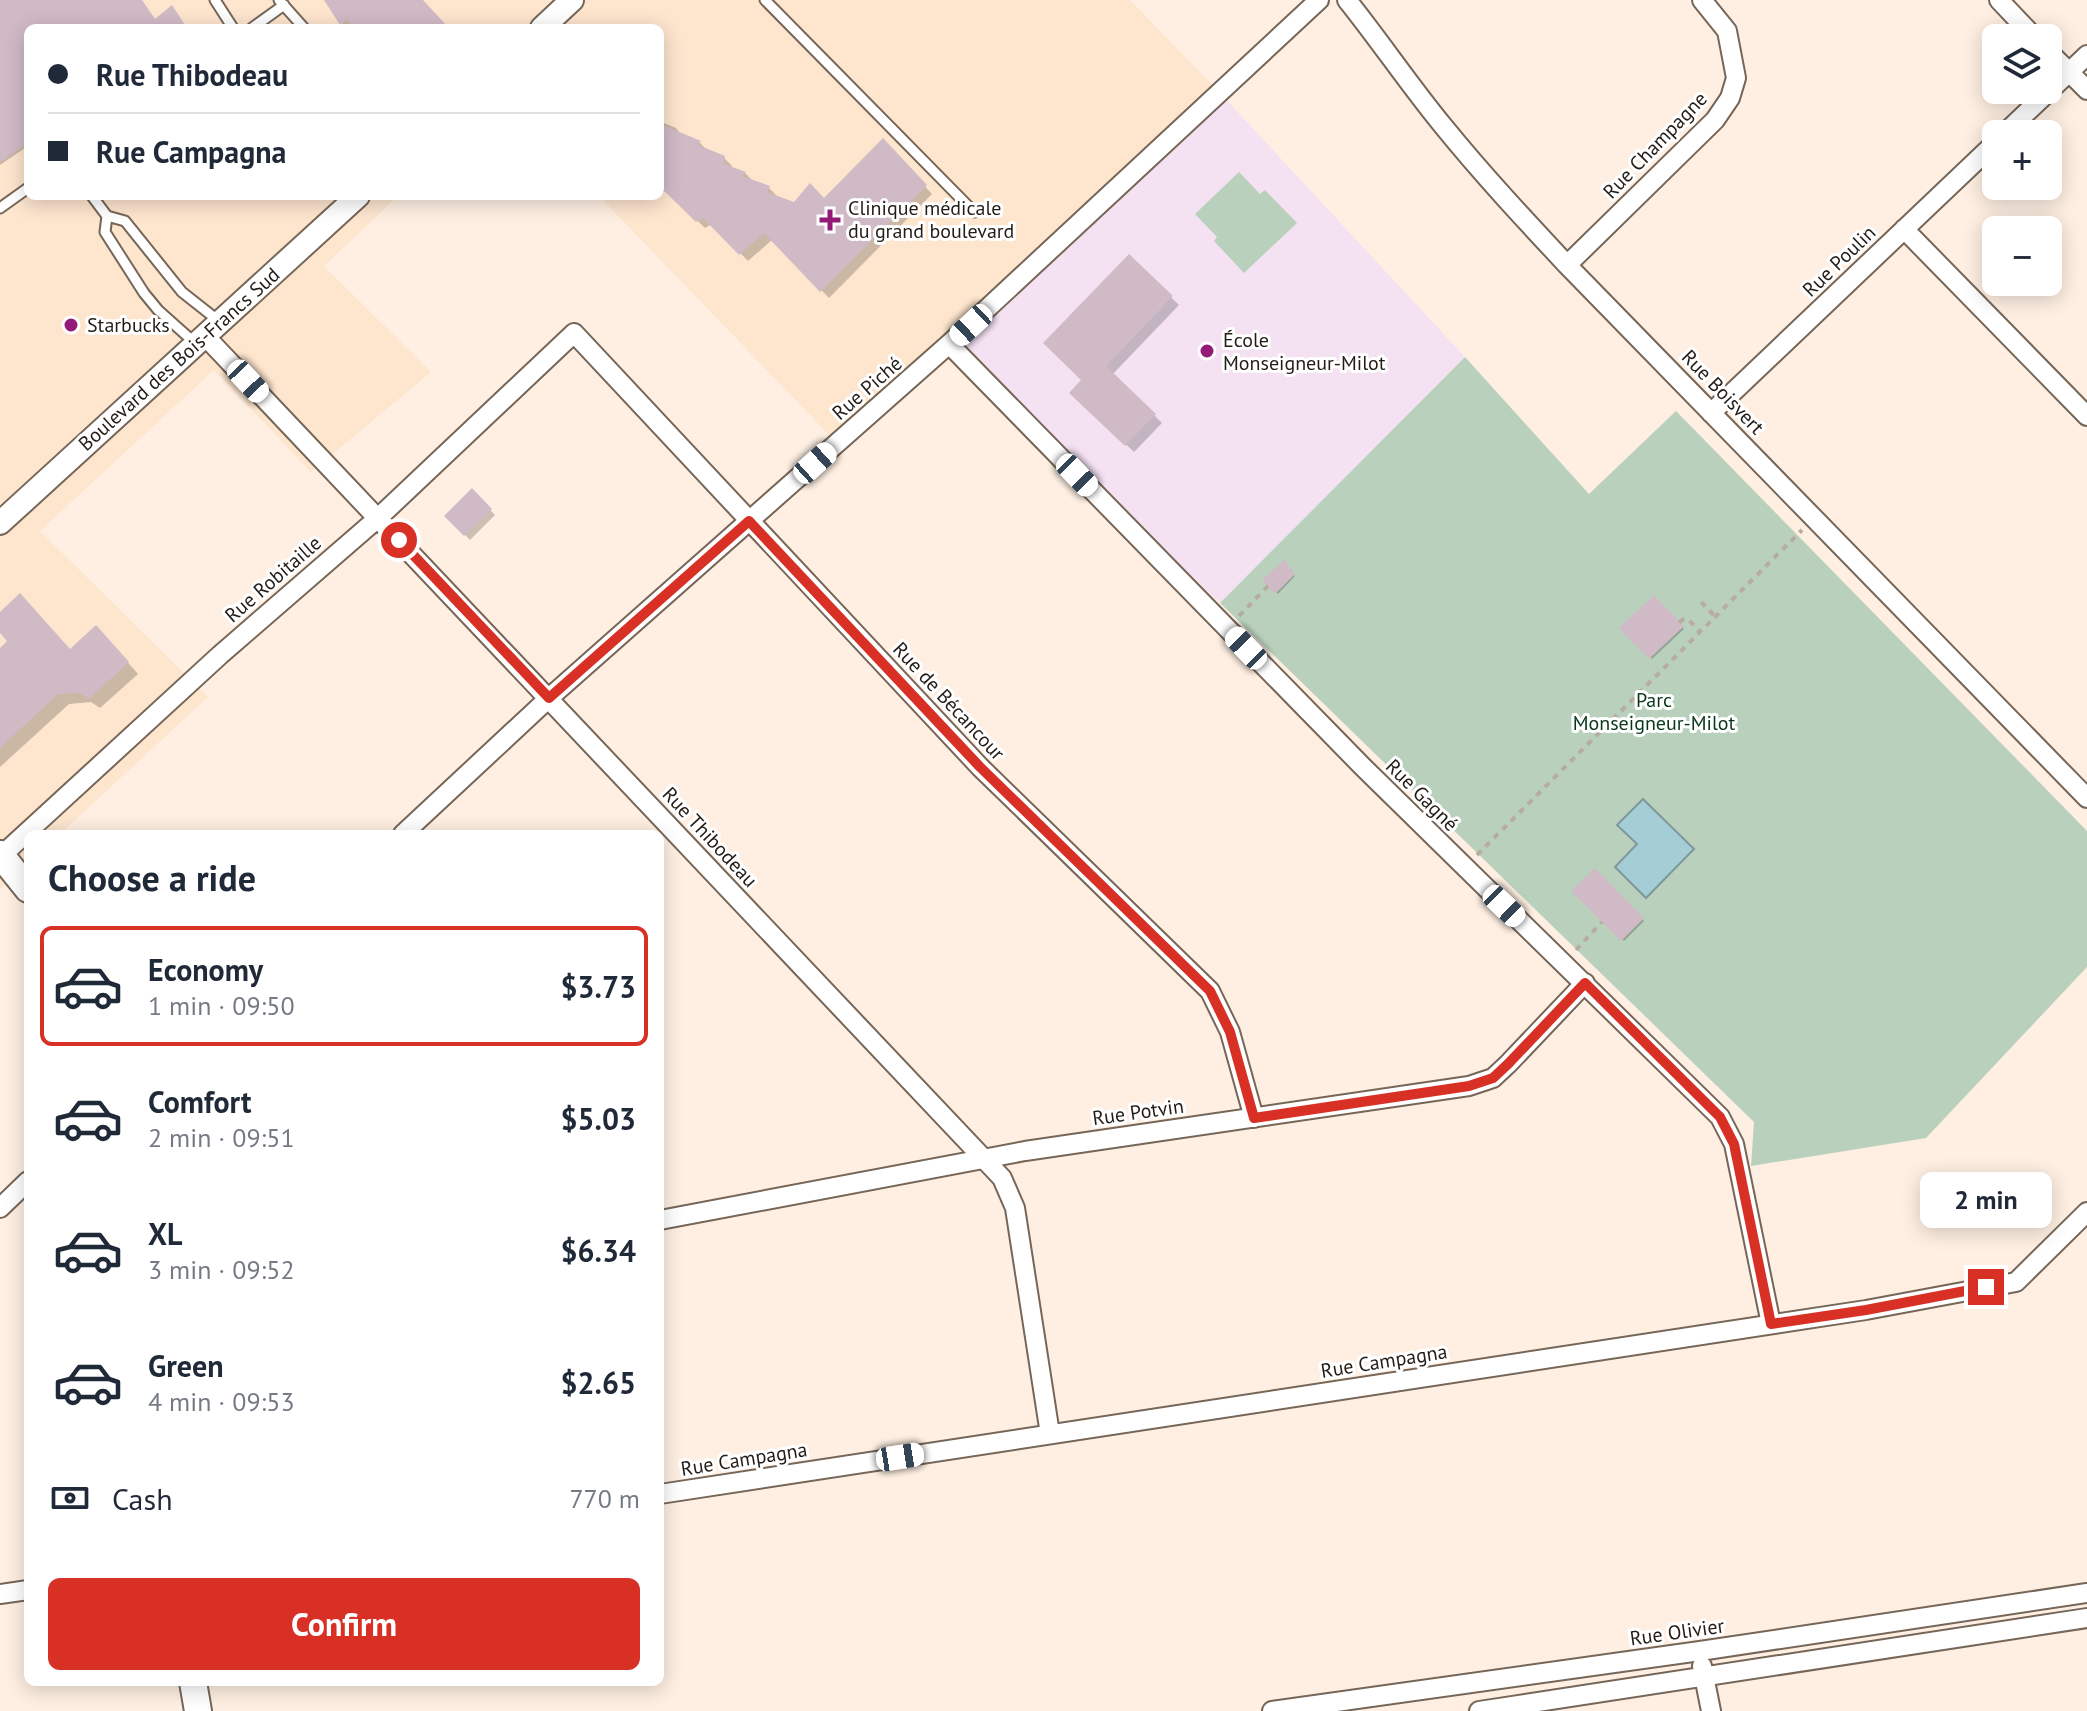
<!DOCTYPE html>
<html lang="en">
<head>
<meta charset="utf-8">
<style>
  :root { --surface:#fff; --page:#f6f6f7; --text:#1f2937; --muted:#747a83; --line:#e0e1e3; --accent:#d93025 }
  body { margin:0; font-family:"PT Sans",sans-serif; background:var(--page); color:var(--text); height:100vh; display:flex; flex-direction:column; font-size:30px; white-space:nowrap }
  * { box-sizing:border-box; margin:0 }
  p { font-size:26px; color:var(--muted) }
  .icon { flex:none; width:44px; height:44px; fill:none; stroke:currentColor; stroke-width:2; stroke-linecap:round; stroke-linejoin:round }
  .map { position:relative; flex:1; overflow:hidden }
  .panel { position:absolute; left:24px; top:830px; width:640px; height:856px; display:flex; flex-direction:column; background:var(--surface); border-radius:12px; box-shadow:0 4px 20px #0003 }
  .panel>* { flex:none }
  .hud { position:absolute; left:24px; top:24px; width:640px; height:176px; border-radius:12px; box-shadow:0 4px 20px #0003; display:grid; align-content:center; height:176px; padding:0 24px; background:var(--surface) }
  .tools { position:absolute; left:1982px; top:24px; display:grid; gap:16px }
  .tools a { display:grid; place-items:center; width:80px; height:80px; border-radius:12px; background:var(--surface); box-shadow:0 4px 20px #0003; font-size:40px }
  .end { position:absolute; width:36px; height:36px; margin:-18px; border:10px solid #d93025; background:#fff; box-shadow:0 0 0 4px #fff }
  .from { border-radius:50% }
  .bubble { position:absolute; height:56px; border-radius:12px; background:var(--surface); box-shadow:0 4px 20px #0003; font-size:26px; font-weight:800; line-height:56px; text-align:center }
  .car { position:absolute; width:24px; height:48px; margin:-24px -12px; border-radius:10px; box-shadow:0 0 6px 2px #0007; background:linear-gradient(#fff 24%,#345 0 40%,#fff 0 76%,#345 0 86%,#fff 0) }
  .hud b { display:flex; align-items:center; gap:28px; height:76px; font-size:30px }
  .hud b+b { border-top:2px solid var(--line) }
  .hud i { width:20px; height:20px; background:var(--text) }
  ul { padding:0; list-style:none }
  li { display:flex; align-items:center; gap:24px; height:120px; margin:0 16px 12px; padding:0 8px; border:4px solid transparent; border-radius:12px }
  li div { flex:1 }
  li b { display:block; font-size:30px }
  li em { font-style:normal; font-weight:800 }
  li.on { border-color:var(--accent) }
  li>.icon { width:72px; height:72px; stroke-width:1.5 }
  h2 { padding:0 24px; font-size:36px; line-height:96px }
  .pay { display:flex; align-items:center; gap:20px; height:88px; padding:0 24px; font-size:30px }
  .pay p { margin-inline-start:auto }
  .button { display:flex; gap:16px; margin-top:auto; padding:16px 24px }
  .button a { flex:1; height:92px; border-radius:12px; background:var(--accent); color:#fff; font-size:32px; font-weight:800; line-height:92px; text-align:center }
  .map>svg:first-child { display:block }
  .built { fill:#fde5ce }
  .education { fill:#f4e1f2 }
  .green { fill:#b8d0bc }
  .water { fill:#a5cdd6; stroke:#7e989c; stroke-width:2 }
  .shadow { fill:#0003 }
  .building { fill:#d0bac6 }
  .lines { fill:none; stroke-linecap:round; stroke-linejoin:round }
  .service-casing { stroke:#766658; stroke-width:13 }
  .minor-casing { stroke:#766658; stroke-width:22 }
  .tertiary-casing { stroke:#766658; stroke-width:26 }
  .secondary-casing { stroke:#766658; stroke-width:30 }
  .path { stroke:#b8aca1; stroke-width:4; stroke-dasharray:6 6; stroke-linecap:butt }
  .service { stroke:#fff; stroke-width:9 }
  .minor { stroke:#fff; stroke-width:18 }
  .tertiary { stroke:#fff; stroke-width:22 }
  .secondary { stroke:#fff; stroke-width:26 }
  .route { stroke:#d93025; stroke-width:10 }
  .poi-dot { fill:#931b77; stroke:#fff; stroke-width:3 }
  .labels { text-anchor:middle; stroke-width:6; stroke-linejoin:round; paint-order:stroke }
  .street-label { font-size:20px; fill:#221c16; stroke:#fff }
  .poi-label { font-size:20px; fill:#221c16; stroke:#fff; text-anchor:start }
  .park-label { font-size:20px; fill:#073718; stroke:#fff }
</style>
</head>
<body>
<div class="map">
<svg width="2087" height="1711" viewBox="0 0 2087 1711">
  <rect width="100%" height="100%" fill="#feefe2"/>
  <path class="built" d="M0 0H1130L1220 93 837 443 599 196H660V28H28V196H398L324 266 431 372 311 472 214 370 40 531 208 697 60 834H28V863L0 889Z"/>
  <path class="education" d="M1220 93 1465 357 1220 603 949 344Z"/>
  <path class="green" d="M1239 172 1260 194 1265 190 1297 223 1244 273 1214 241 1217 237 1195 214Z
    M1465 357 1589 494 1676 411 2087 831V967L1926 1138 1751 1166 1754 1122 1220 603Z"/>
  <path class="water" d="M1643 799 1694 849 1646 898 1615 867 1637 844 1617 825Z"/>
  <path class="shadow" d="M0 0H141L156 21 186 28H28V146L0 165Z
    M327 0H422L447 28H345Z
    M660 119 664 123 676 128 682 136 700 143 707 150 724 158 732 166 731 168 745 173 752 180 751 182 769 188 776 195 775 197 794 204 824 201 883 141 932 194 829 298 773 239 748 261 712 224 705 228 666 190 661 194 660 193Z
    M1129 257 1179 305 1112 375 1162 423 1134 452 1072 393 1084 380Z
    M472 491 495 515 470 540 447 516Z
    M1283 563 1295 576 1278 594 1265 580Z
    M1654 598 1684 629 1652 659 1622 628Z
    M0 614 71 651 106 638 138 674 100 708 91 702 69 704 0 767V650L10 641 0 630Z
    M1595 871 1644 921 1624 941 1574 891Z"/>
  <path class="building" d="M0 0H142L155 19 172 5 187 28H28V143L0 162Z
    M324 0H423L449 28H355L346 19 340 25Z
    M660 124 701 141 698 145 725 156 724 164 746 172 742 176 770 186 767 192 794 202 810 183 824 198 883 138 927 185 820 292 764 233 739 255 703 218 696 222 660 187Z
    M1129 254 1173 296 1106 366 1156 414 1125 446 1069 393 1081 380 1043 343Z
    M472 488 492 509 464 536 444 516Z
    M1284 560 1295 574 1275 594 1262 580Z
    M20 593 70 649 96 625 129 662 89 699 79 693 58 694 0 748V648L7 641 0 633V612Z
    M1654 595 1684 626 1649 659 1619 628Z
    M1595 868 1644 918 1621 941 1571 891Z"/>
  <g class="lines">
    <g class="service-casing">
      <path id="service" d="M215 0 233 28
        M279 0 304 28
        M765 0 974 212
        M252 28 284 5
        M92 196 107 216
        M0 208 28 188
        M195 343 158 310 144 293 105 232 107 216 125 221 182 292 220 322"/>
    </g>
    <g class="minor-casing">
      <path id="minor" d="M1347 0C1380 41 1410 86 1444 127 1483 175 1525 220 1567 265L2087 798
        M1999 0 2035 38
        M2048 51 2087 90
        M2004 134 2087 55
        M1904 229 2087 416
        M1567 265 1715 120 1730 98 1736 78 1727 31 1702 0
        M205 336 1002 1178 1015 1208 1050 1434
        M949 344 1363 767 1720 1117 1734 1144 1771 1324
        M1711 413 1996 142
        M403 834 549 698 949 344 1319 0
        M0 857 220 655 378 518 574 333 980 767 1210 991 1230 1032 1254 1118
        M0 1208 28 1181
        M660 1220 1025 1151 1469 1086 1493 1078 1508 1064 1585 983
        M660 1494 1866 1310 2016 1282 2087 1212
        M0 1594 28 1590
        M1702 1666 1711 1711
        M1272 1711 1700 1651 2087 1593
        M1479 1711 2087 1618"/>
    </g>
    <g class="tertiary-casing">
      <path id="tertiary" d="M542 28 572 0
        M0 523 358 196"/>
    </g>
    <g class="secondary-casing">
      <path id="secondary" d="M0 854 28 889
        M193 1682 198 1711"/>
    </g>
    <path class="path" d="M1701 602 1716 617
      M1239 616 1268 586
      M1679 622 1684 619 1689 620 1700 632
      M1477 855 1802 530
      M1576 950 1602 922"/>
    <use href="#service" class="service"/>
    <use href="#minor" class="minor"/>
    <use href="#tertiary" class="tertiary"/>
    <use href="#secondary" class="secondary"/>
  </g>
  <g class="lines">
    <path class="route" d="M399 540 549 698 749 521 980 767 1210 991 1230 1032 1254 1118 1469 1086 1493 1078 1508 1064 1585 983 1720 1117 1734 1144 1771 1324 1866 1310 1986 1287"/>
  </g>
  <g class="poi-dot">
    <path d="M826 208h8v8h8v8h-8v8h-8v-8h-8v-8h8z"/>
    <circle cx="71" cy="325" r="8"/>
    <circle cx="1207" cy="351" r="8"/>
  </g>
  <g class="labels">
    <g class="street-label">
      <text transform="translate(1655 145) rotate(-46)" y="7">Rue Champagne</text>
      <text transform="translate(1839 261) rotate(-44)" y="7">Rue Poulin</text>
      <text transform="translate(179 359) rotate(-42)" y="7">Boulevard des Bois-Francs Sud</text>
      <text transform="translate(867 388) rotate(-41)" y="7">Rue Piché</text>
      <text transform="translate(1723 392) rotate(46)" y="7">Rue Boisvert</text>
      <text transform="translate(273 579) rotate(-41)" y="7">Rue Robitaille</text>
      <text transform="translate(949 701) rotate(47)" y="7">Rue de Bécancour</text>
      <text transform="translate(1422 795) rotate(45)" y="7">Rue Gagné</text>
      <text transform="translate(710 837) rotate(47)" y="7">Rue Thibodeau</text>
      <text transform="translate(1138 1112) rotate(-8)" y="7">Rue Potvin</text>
      <text transform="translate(1384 1361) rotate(-9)" y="7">Rue Campagna</text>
      <text transform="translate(744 1459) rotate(-9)" y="7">Rue Campagna</text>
      <text transform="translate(1677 1632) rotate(-8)" y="7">Rue Olivier</text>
    </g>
    <g class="poi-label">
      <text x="848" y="215">Clinique médicale<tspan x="848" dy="23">du grand boulevard</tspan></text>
      <text x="87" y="332">Starbucks</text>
      <text x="1223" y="347">École<tspan x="1223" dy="23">Monseigneur-Milot</tspan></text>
    </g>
    <g class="park-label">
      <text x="1654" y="707">Parc<tspan x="1654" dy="23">Monseigneur-Milot</tspan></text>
    </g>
  </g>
</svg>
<div class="tools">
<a><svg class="icon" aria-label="layers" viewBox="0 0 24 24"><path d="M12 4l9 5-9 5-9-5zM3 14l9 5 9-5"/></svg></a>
<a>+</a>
<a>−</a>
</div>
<i class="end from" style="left:399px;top:540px"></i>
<i class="end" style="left:1986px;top:1287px"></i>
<div class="bubble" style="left:1920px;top:1172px;width:132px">2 min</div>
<i class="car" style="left:971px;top:325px;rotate:227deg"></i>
<i class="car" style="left:248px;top:381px;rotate:137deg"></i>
<i class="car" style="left:815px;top:463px;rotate:48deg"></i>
<i class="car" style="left:1077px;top:475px;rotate:136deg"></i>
<i class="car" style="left:1246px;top:648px;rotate:316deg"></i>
<i class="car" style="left:1504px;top:906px;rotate:134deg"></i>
<i class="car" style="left:900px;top:1457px;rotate:81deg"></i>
<div class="hud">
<b><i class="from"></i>Rue Thibodeau</b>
<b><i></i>Rue Campagna</b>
</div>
<section class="panel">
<h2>Choose a ride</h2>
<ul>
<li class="on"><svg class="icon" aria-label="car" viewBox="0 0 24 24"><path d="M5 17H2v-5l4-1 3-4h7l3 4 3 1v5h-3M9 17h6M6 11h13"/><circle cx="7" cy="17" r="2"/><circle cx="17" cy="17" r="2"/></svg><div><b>Economy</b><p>1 min · 09:50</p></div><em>$3.73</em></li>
<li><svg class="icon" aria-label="car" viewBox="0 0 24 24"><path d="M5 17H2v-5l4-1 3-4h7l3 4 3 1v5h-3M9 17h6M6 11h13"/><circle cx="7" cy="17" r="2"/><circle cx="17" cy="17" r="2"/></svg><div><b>Comfort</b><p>2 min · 09:51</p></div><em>$5.03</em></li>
<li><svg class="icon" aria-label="car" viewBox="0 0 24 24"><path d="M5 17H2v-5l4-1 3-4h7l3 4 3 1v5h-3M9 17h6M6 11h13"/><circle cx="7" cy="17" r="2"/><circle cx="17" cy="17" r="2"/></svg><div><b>XL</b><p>3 min · 09:52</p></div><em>$6.34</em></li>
<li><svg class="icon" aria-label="car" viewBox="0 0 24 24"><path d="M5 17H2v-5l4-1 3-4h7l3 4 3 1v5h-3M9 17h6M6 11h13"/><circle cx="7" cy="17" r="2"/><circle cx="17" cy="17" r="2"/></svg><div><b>Green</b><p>4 min · 09:53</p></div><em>$2.65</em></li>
</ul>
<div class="pay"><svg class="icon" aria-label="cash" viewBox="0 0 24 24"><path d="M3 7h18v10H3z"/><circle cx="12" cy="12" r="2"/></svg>Cash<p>770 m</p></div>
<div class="button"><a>Confirm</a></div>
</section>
</div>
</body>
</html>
